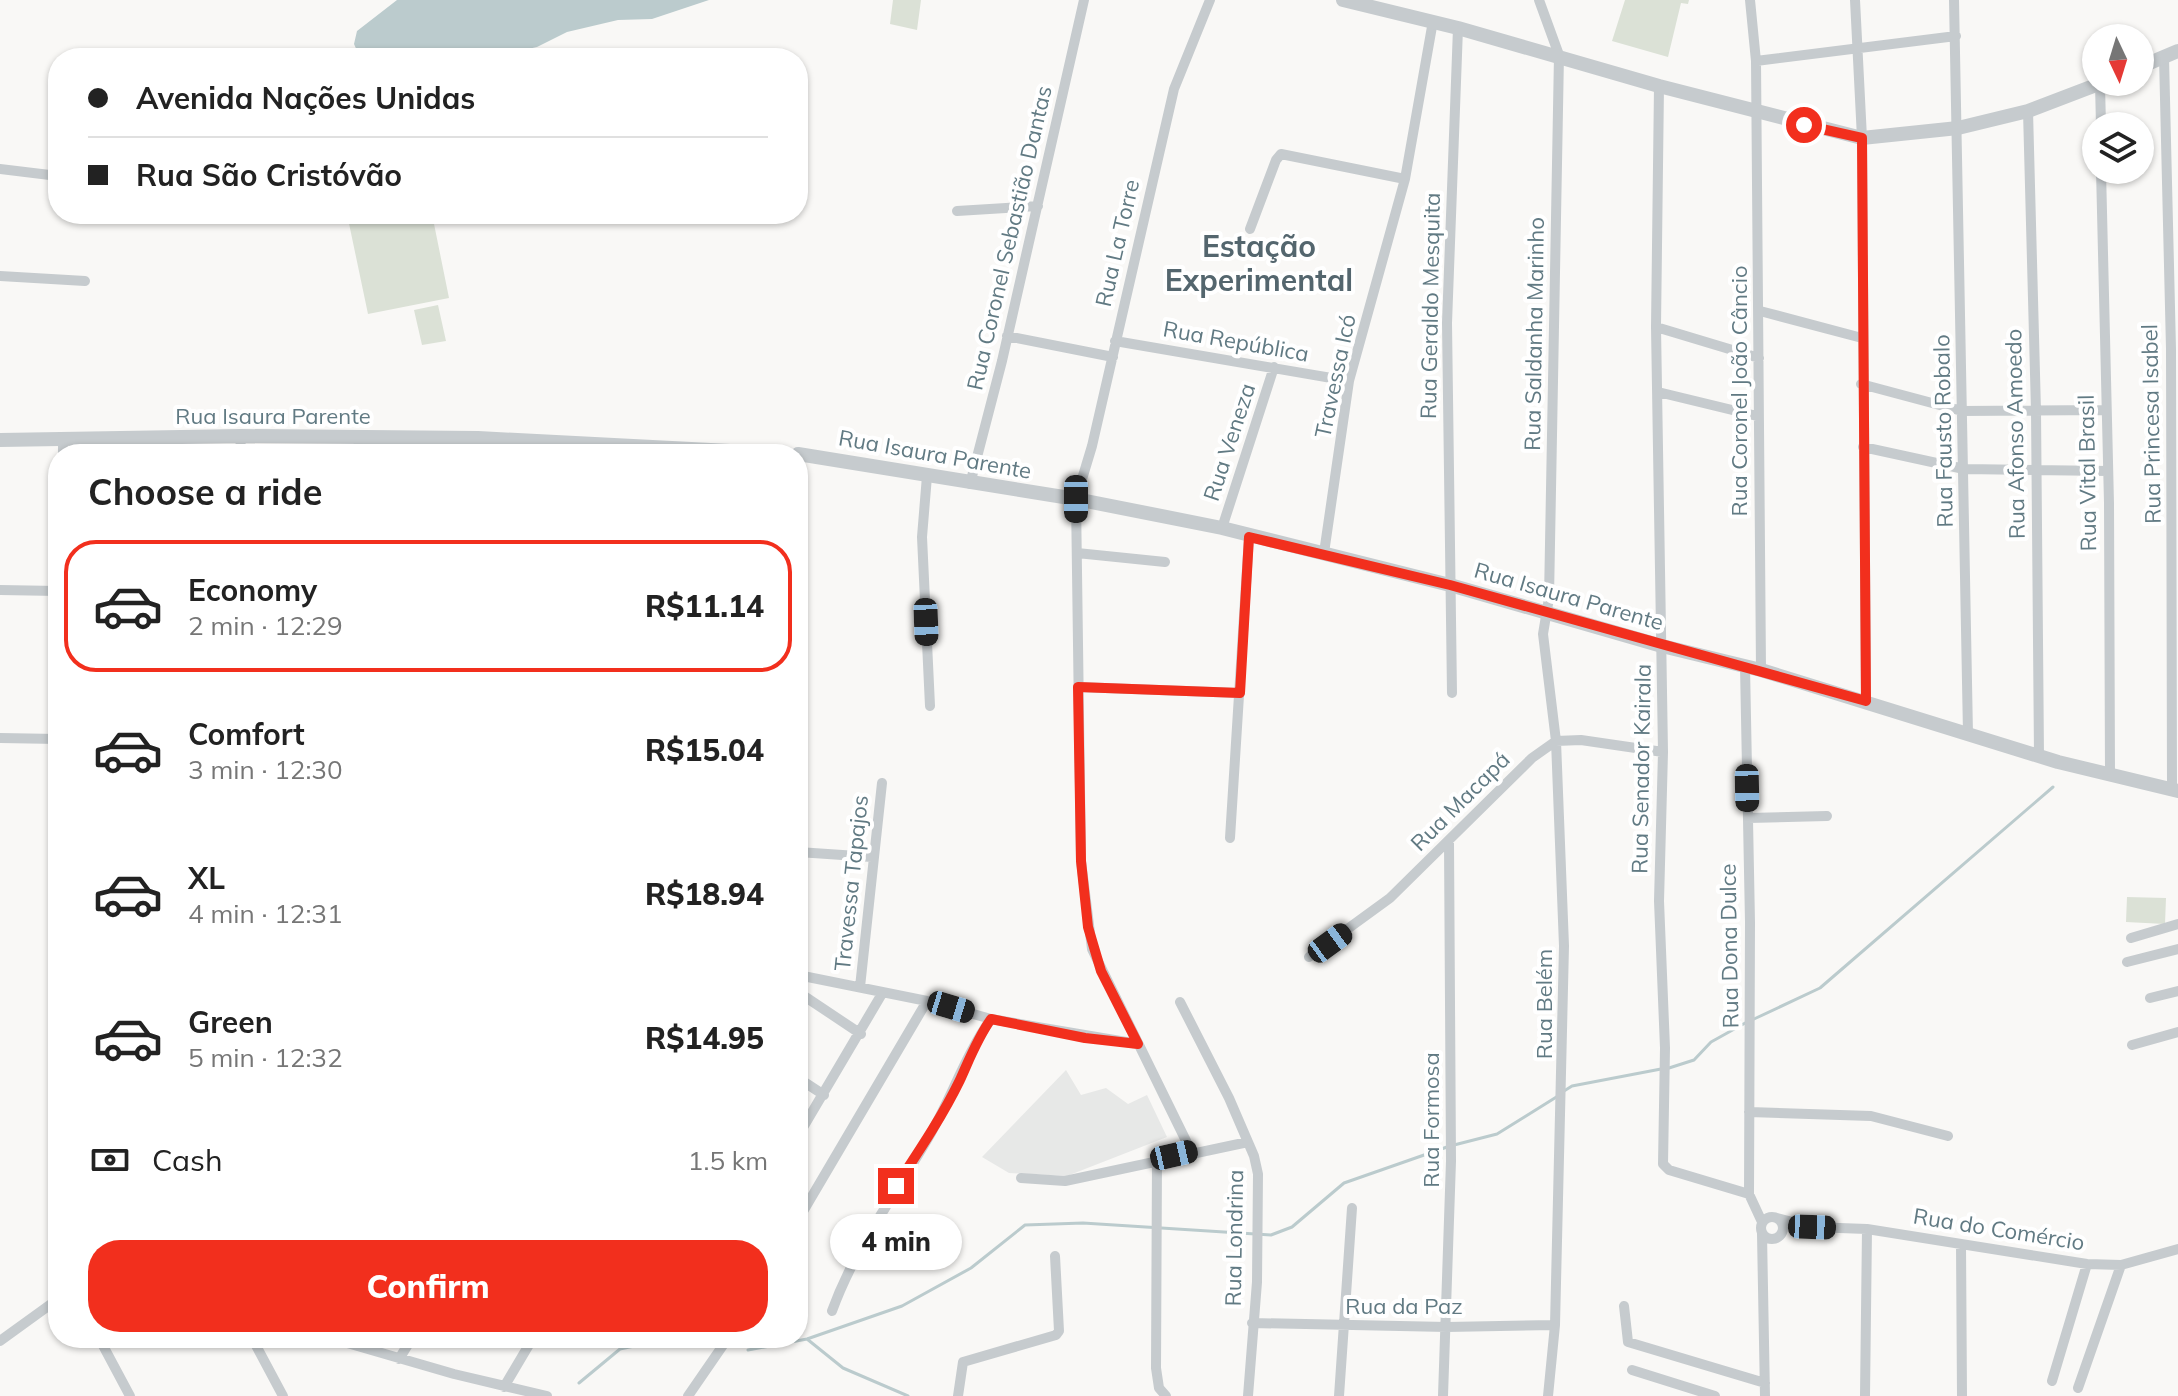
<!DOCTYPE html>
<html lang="en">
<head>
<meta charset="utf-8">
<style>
  :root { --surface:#fff; --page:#f2f2f2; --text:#222; --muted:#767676; --line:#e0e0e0; --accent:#f22f1d }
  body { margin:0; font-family:Mulish,sans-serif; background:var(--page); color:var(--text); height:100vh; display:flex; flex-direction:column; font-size:30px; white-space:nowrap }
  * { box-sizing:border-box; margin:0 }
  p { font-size:26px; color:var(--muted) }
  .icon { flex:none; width:44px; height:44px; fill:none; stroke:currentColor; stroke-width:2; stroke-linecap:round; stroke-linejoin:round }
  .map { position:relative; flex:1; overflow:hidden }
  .details { position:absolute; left:48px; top:444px; width:760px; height:904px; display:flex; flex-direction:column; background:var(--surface); border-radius:32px; box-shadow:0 2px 6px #0004 }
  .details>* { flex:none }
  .guide { position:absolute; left:48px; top:48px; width:760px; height:176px; border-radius:32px; box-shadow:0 2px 6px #0004; display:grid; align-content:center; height:176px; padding:0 40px; background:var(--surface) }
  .needle { width:52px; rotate:176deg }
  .controls { position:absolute; left:2082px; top:24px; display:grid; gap:16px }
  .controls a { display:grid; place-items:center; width:72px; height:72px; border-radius:50%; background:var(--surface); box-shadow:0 2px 6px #0004; font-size:40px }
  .end { position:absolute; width:36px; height:36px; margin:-18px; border:10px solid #f22f1d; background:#fff; box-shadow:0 0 0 4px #fff }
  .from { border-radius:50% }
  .bubble { position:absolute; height:56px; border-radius:28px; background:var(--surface); box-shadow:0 2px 6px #0004; font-size:26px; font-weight:800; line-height:56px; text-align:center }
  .car { position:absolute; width:24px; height:48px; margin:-24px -12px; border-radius:10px; box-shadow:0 0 6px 2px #0007; background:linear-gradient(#222 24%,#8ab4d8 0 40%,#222 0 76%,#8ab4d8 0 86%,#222 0) }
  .guide b { display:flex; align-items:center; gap:28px; height:76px; font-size:30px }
  .guide b+b { border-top:2px solid var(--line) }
  .guide i { width:20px; height:20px; background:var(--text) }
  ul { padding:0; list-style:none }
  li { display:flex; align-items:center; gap:24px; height:132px; margin:0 16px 12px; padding:0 24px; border:4px solid transparent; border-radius:32px }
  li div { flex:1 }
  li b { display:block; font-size:30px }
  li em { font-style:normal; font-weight:800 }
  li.on { border-color:var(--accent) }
  li>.icon { width:72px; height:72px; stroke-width:1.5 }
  h2 { padding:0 40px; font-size:36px; line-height:96px }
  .pay { display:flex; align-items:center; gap:20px; height:88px; padding:0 40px; font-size:30px }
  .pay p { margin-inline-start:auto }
  .button { display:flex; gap:16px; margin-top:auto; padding:16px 40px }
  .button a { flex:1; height:92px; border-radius:32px; background:var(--accent); color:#fff; font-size:32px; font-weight:800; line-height:92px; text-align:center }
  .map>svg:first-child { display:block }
  .built { fill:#e7e8e7 }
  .green { fill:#dbe1d6 }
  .water { fill:#bbcbcd }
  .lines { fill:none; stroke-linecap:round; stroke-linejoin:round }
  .stream { stroke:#bbcbcd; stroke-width:3 }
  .minor { stroke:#c6cbce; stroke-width:10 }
  .tertiary { stroke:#c6cbce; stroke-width:14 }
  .route { stroke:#f22f1d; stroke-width:10 }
  .labels { text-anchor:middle; stroke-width:8; stroke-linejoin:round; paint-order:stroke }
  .street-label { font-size:22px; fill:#617a83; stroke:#fff }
  .district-label { font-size:30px; font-weight:bold; fill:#54666e; stroke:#fff }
</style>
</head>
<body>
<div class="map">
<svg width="2178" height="1396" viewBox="0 0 2178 1396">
  <rect width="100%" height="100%" fill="#f9f8f6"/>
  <path class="built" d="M1066 1070 1081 1095 1106 1088 1128 1104 1147 1095 1167 1137 1067 1176 1009 1173 982 1157Z"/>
  <path class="green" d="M893 0H921L917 30 890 24Z
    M1625 0H1689L1688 4 1681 3 1668 57 1612 41Z
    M347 214H432L449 298 368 314Z
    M438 305 446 341 422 345 414 310Z
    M2127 897 2166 898 2165 924 2126 922Z"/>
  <path class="water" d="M397 0H709L652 19 618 20 567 32 537 47 496 56 358 53 354 44 357 31Z"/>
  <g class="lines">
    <path class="stream" d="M1754 1019 1820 988 2053 787
      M1669 1068 1694 1060 1711 1042 1747 1022
      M1564 1091 1572 1086 1661 1069
      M1454 1145 1497 1134 1558 1096
      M807 1339 843 1368 908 1396
      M748 1350 807 1339 902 1306 971 1268 1025 1225 1083 1223 1271 1235 1292 1227 1344 1183 1447 1147
      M579 1383 620 1349 672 1338"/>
    <path class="minor" d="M1539 0 1559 55 1549 598 1543 634 1556 741 1564 946 1555 1325 1548 1396
      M1750 0 1756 61 1761 670
      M1855 0 1862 138 1866 701
      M1954 0 1968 734
      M2164 57 2171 349 2172 790
      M1756 61 1956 36
      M2100 84 2101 126
      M1659 86 1656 327 1663 752 1659 901 1665 1048 1663 1164 1669 1170 1749 1194
      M2028 111 2036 411 2039 756
      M0 169 58 176
      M2101 170 2109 503 2110 776
      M957 211 1038 206
      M1250 229 1276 160 1281 154 1405 179
      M0 276 85 281
      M1760 311 1862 338
      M1656 327 1759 358
      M1007 336 1113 357
      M1115 341 1349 381
      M1861 384 1962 411 2106 410
      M1658 392 1757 416
      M119 439 120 454
      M63 440V454
      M1863 447 1964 469 2108 471
      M240 454 241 436
      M358 454 359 439
      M798 471 799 455
      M927 476 922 537 930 706
      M970 484 1002 361 1084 0
      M1222 528 1274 367
      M1077 553 1165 562
      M1324 553 1349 381 1405 179 1433 21
      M0 590 58 591
      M1745 666 1750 922 1749 1194 1762 1222
      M1078 687 1240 693
      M1452 693 1447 323 1458 28
      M0 738 58 739
      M1748 818 1827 816
      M1230 838 1249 537
      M798 852 872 857
      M2131 938 2178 924
      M1309 957 1390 898 1532 758 1556 741 1581 740 1663 752
      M2127 962 2178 949
      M798 975 927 1001 991 1019 1138 1044
      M860 987 882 783
      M798 992 861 1034
      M2150 998 2178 991
      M1180 1002 1229 1098 1254 1156 1258 1174 1257 1282 1248 1396
      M2132 1045 2178 1032
      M798 1078 824 1095
      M1749 1112 1871 1116 1948 1136
      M798 1136 883 992
      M1191 1151 1092 949 1081 861 1076 499 1092 446 1174 89 1210 0
      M1157 1160 1156 1368 1159 1388 1166 1396
      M1021 1178 1065 1181 1248 1142
      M1761 1228a11 11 0 1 1 22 0a11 11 0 1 1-22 0Z
      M1777 1218 1812 1227 1867 1229 2087 1264 2121 1265 2178 1249
      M798 1220 927 1001
      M1762 1234 1765 1396
      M1961 1244 1962 1396
      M1624 1306 1628 1342 1765 1383
      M832 1311C856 1245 897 1193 931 1133 952 1096 966 1054 991 1019
      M1252 1323 1447 1327 1555 1325
      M99 1338 130 1396
      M252 1338 283 1396
      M330 1338 454 1374 547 1396
      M0 1341 58 1299
      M399 1359 412 1338
      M1632 1370 1715 1396
      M2052 1381 2087 1264
      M504 1387 533 1338
      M2078 1388 2121 1265
      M688 1396 728 1338
      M958 1396 963 1362 1056 1335 1059 1331 1055 1256
      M1339 1396 1352 1208
      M1443 1396 1451 1161 1449 843
      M1865 1396 1867 1229"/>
    <path class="tertiary" d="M1343 0 1458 28 1659 86 1862 138 1958 128 2028 111 2104 82
      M2140 67 2178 51
      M0 440 241 436 478 438 786 454
      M798 454 1076 499 1222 528 1450 585 1662 646 1761 670 2058 762 2178 791"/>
  </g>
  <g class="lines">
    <path class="route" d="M896 1186C919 1151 942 1117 960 1080 970 1058 977 1039 991 1019L1085 1038 1138 1044 1101 971 1088 927 1081 861 1078 687 1240 693 1249 537 1450 585 1866 701 1862 138 1804 125"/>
  </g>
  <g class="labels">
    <g class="street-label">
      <text transform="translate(1009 238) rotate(-77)" y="8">Rua Coronel Sebastião Dantas</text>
      <text transform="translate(1117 243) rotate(-77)" y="8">Rua La Torre</text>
      <text transform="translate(1430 306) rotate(-89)" y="8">Rua Geraldo Mesquita</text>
      <text transform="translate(1534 334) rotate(-89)" y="8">Rua Saldanha Marinho</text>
      <text transform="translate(1236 341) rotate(10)" y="8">Rua República</text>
      <text transform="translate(1335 376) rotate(-78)" y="8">Travessa Icó</text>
      <text transform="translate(1739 391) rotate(-90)" y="8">Rua Coronel João Câncio</text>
      <text x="273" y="424">Rua Isaura Parente</text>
      <text transform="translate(2151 424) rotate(-91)" y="8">Rua Princesa Isabel</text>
      <text transform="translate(1943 431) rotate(-91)" y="8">Rua Fausto Robalo</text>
      <text transform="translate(2015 434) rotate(-91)" y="8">Rua Afonso Amoedo</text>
      <text transform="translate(1229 442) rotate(-72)" y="8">Rua Veneza</text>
      <text transform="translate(935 454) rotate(10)" y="8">Rua Isaura Parente</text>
      <text transform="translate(2087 473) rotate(-91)" y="8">Rua Vital Brasil</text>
      <text transform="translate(1569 596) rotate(16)" y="8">Rua Isaura Parente</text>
      <text transform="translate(1641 769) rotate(-89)" y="8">Rua Senador Kairala</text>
      <text transform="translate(1460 801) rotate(-45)" y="8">Rua Macapá</text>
      <text transform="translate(851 883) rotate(-84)" y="8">Travessa Tapajos</text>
      <text transform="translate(1729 946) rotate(-91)" y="8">Rua Dona Dulce</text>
      <text transform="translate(1544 1004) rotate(-90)" y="8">Rua Belém</text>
      <text transform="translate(1431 1120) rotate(-90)" y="8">Rua Formosa</text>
      <text transform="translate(1999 1229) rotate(9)" y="8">Rua do Comércio</text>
      <text transform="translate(1234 1238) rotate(-89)" y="8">Rua Londrina</text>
      <text x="1404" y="1314">Rua da Paz</text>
    </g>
    <g class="district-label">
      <text x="1259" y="257">Estação<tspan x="1259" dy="34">Experimental</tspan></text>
    </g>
  </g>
</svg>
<div class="controls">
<a><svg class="needle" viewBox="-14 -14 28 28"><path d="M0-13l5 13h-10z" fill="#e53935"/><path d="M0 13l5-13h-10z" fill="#767676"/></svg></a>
<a><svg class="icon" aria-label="layers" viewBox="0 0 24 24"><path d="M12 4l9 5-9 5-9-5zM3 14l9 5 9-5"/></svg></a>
</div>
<i class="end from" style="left:1804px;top:125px"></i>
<i class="end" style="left:896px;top:1186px"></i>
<div class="bubble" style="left:830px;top:1214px;width:132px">4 min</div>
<i class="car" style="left:1076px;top:499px;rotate:180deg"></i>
<i class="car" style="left:926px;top:622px;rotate:178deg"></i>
<i class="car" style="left:1747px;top:788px;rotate:179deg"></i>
<i class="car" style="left:1330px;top:943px;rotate:54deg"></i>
<i class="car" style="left:951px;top:1007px;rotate:107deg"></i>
<i class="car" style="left:1174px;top:1155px;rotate:77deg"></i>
<i class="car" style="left:1812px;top:1227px;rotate:92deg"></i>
<div class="guide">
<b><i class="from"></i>Avenida Nações Unidas</b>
<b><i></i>Rua São Cristóvão</b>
</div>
<section class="details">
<h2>Choose a ride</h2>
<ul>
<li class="on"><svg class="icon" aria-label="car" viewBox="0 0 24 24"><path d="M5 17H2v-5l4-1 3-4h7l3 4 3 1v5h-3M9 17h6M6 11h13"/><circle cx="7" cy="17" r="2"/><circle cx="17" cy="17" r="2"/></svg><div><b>Economy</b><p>2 min · 12:29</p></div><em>R$11.14</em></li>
<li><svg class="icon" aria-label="car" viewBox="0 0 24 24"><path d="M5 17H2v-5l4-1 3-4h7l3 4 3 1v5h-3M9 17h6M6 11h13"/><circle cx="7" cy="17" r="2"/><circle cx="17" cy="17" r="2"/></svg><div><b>Comfort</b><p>3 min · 12:30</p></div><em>R$15.04</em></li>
<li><svg class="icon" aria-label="car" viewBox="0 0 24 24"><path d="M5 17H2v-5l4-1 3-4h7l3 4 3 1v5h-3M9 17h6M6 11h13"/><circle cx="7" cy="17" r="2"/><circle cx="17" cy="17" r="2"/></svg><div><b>XL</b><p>4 min · 12:31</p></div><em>R$18.94</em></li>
<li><svg class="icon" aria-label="car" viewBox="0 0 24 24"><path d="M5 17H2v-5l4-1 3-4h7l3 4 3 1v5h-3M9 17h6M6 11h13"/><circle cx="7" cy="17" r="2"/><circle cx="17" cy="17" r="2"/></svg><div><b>Green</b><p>5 min · 12:32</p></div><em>R$14.95</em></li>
</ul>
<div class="pay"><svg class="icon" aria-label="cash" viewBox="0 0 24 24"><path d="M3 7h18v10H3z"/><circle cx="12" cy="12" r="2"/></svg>Cash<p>1.5 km</p></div>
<div class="button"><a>Confirm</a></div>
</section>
</div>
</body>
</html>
